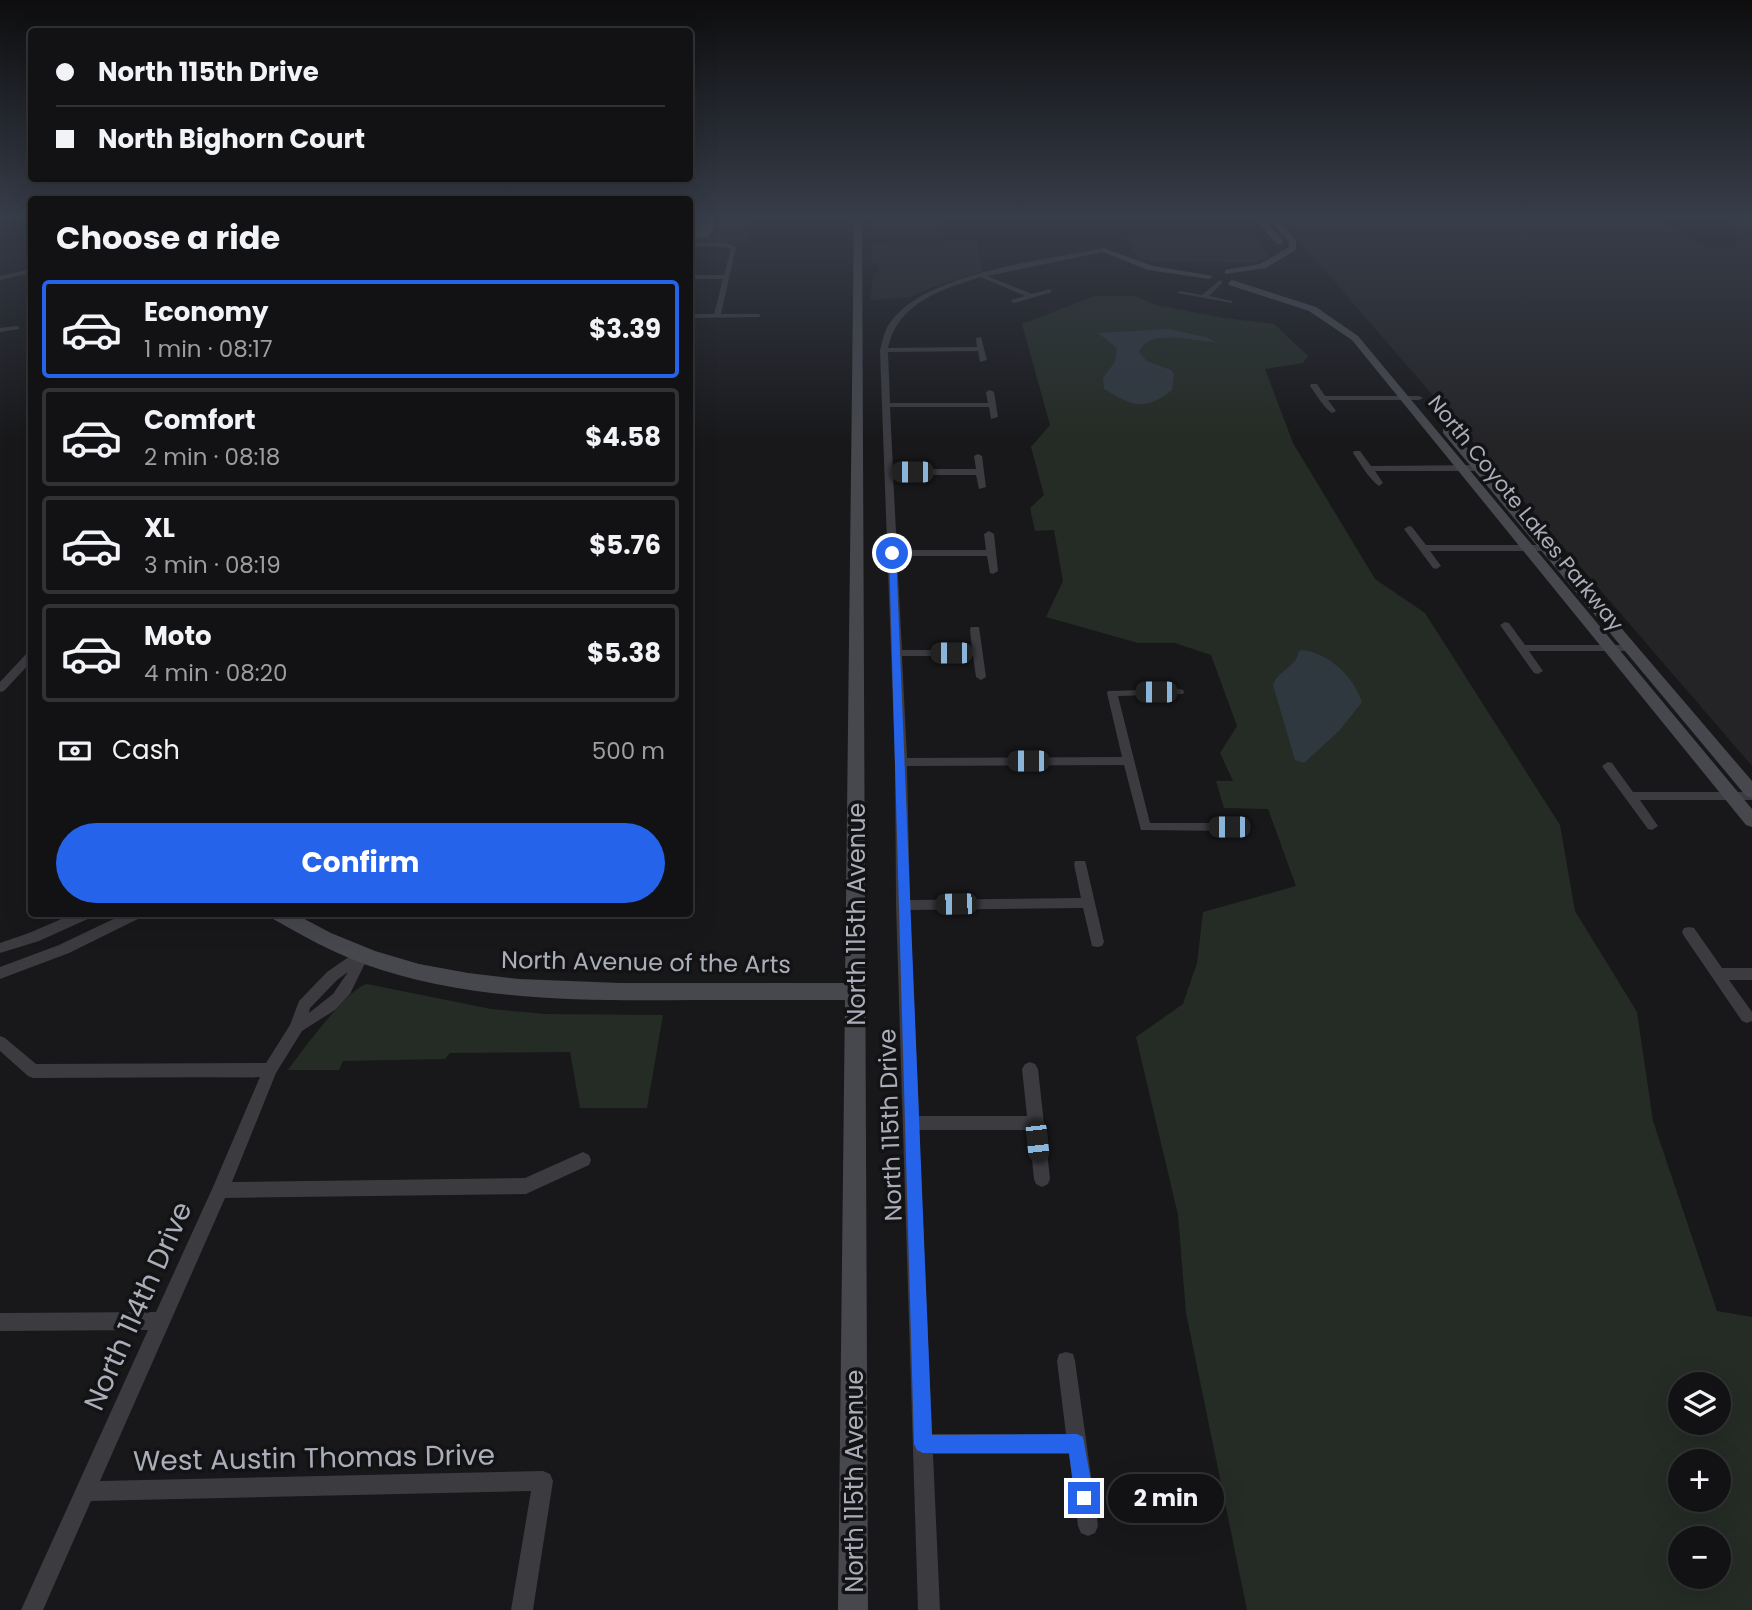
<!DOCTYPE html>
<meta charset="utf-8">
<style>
:root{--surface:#121214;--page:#1b1b1d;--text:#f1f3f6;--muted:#9c9ea0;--line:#313234;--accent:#2563eb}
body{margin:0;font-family:Poppins,sans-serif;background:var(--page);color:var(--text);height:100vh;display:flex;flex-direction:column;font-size:26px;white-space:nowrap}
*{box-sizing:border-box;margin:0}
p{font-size:23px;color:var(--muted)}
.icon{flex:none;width:38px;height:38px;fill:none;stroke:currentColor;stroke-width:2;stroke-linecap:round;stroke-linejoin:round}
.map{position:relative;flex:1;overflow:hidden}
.panel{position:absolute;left:28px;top:196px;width:665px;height:721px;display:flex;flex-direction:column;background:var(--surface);border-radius:7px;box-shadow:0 7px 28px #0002,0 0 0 2px var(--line)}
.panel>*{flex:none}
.hud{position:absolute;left:28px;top:28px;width:665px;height:154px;border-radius:7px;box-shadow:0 7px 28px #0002,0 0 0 2px var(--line);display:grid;align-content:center;height:154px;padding:0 28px;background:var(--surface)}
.fabs{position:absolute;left:1668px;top:1372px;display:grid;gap:14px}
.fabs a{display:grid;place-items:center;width:63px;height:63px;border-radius:50%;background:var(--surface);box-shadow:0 7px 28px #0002,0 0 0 2px var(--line);font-size:35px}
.end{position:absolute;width:32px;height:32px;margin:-16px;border:9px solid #2563eb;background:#fff;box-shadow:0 0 0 4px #fff}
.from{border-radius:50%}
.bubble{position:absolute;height:49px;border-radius:24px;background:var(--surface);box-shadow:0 7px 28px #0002,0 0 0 2px var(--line);font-size:23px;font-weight:700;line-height:49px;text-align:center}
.car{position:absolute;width:21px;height:42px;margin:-21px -10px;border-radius:9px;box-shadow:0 0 5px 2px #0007;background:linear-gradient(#222 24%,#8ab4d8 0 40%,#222 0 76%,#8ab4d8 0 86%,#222 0)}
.hud b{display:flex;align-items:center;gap:24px;height:66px;font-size:26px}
.hud b+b{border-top:2px solid var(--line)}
.hud i{width:18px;height:18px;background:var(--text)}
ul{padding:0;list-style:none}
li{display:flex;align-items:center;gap:21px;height:98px;margin:0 14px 10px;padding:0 14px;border:4px solid var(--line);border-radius:7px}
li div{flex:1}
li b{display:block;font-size:26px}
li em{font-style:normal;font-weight:700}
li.selected{border-color:var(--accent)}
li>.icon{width:63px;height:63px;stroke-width:1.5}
h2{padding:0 28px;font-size:32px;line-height:84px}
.pay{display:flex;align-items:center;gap:18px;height:77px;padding:0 28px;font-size:26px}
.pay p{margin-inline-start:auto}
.action{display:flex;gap:14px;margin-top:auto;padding:14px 28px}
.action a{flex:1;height:80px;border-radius:42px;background:var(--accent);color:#fff;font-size:28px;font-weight:700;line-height:80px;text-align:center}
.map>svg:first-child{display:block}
.built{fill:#242427}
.green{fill:#242c25;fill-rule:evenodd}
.water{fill:#30383f}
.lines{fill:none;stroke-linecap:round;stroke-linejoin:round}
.street{fill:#3b3b40;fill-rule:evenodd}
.secondary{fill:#47484e;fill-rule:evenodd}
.wall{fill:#4b4c51}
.shaded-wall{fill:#323336}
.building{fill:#55575c;stroke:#63646b;stroke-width:2}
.route{fill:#2563eb}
.labels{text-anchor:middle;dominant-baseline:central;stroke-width:7;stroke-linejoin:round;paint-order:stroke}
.far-street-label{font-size:21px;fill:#aaaeb9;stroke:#131215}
.street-label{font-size:24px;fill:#aaaeb9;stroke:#131215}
.near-street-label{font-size:28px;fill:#aaaeb9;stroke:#131215}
</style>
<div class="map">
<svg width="1752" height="1610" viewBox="0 0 1752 1610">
<rect width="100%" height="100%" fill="#18181a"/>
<g class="built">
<path d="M690,217H752L747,241H690Z"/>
<path d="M866,217H939L942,237L870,236L866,233Z"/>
<path d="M1279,217H1656L1701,245L1718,249L1730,248L1737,243L1739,238L1718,217H1752V766Z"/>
<path d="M1125,236H1254L1269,256L1256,263L1153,262L1138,258Z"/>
<path d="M977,240L982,271L930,288L909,298L870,300L874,273L880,270L878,264L871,262L872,243Z"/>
</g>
<g class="green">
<path d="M1095,296H1135L1155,305L1224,318L1274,324L1308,356L1303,363L1265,369L1293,443L1375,579L1425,613L1560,825L1575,911L1637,1012L1653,1121L1717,1311L1752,1317V1610H1247L1186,1313L1178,1215L1136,1037L1183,1004L1197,963L1203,912L1296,886L1268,809L1224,808L1216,781H1233L1220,753L1237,726L1211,655L1175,643H1138L1046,617L1063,581L1054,530L1035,531L1030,508L1044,495L1031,447L1050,425L1022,324ZM1680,1384H1718V1423H1680ZM1680,1461H1718V1500H1680ZM1680,1538H1718V1577H1680Z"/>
<path d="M367,984L491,1009L544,1014L663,1015L647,1108H580L570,1052L450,1053L445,1059L343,1061L339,1070H288C301,1052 348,988 367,984Z"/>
</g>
<g class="water">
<path d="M1168,329L1206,337L1216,342C1196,342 1148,327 1139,352L1147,361L1171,370L1174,374L1172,390C1144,412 1132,406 1104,389L1103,378L1115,362L1117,348L1098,333Z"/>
<path d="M1303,650C1330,654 1353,676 1362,702L1340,730L1304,763L1295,760L1273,685C1278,670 1296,668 1299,651Z"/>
</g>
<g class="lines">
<g class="street">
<path d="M690,242L726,243L736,247L721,314H758L760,315V317L690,318V314H714L723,279H690V275H724L731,249L725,247L690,246Z"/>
<path d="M1106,248L1108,251L987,276L1032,294L1050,289L1052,292L1014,303L1011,301L1012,300L1025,296L981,277C942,289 897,303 888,348L977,347L976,338L981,337L987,360L980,362L978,351L888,352L890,403H988L986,392L990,390L994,392L998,417L991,419L989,407H890L893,469H976L974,456L978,454L982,456L986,487L979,489L976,475H893L897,550H986L984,534L989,531L994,534L998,571L993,574L990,573L987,556H897L902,650H972L970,629L971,627H979L986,677L981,680L976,677L973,656H902L907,758L1122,757L1107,693L1108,691L1179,689L1183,690L1184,692L1183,694L1118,696L1150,823H1229L1235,827L1229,831L1141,830L1124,765L907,766L910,900L1081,898L1074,864L1075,861H1085L1086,864L1104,942L1102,946L1097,947L1092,946L1083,908L910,910L919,1116H1027L1022,1069L1025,1064L1030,1062L1035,1064L1038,1069L1050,1179L1048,1184L1042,1187L1036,1184L1034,1179L1029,1130H919L932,1434H1066L1057,1361L1059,1354L1066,1352L1073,1354L1075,1361L1098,1526L1095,1533L1088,1536L1081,1533L1078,1526L1069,1454H933L940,1610H918L896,905L895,762L880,350C883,339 885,328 892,320C929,272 1048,259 1106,248Z"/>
<path d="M32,269V273L0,280V276Z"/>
<path d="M1220,280L1222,283L1209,296L1232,301V303L1177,293L1180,291L1202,295Z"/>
<path d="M17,326L19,327V329L0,332V328Z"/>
<path d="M1311,384H1317L1325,396H1419L1423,398L1419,400H1328L1336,411L1332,413C1323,407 1317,395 1310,386Z"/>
<path d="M1354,451H1360L1371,466L1478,465L1482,468L1478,471H1375L1383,483L1379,486C1368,478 1361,464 1353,453Z"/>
<path d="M1409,526L1412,527L1426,545H1546L1551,548L1546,551H1430L1441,566L1436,569L1433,568L1404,529Z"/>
<path d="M1505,622L1509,623L1525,645H1630L1635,648L1630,651H1529L1543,671L1538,674L1534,673L1500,625Z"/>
<path d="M32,651V661L4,691L0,692V682L28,652Z"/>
<path d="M1608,762L1612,763L1633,792H1752V800H1640L1658,826L1652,830L1648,829L1604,769L1602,766Z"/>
<path d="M73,914H92L90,918L39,941L0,953V943L29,933Z"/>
<path d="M124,914H142L140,918L69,953L0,979V967L59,945Z"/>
<path d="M1689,927L1694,928L1722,968H1752V980H1729L1752,1012V1021L1747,1023L1742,1021L1684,936L1682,932L1684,928Z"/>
<path d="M363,947L368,949L370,953L350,994L335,1010L302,1031L276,1073L232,1182L525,1178L583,1152L589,1155L591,1160L589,1165L526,1194L225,1198L100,1481L543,1471L550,1474L553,1481L533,1610H511L531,1491L91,1501L43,1610H21L148,1330L0,1331V1313L156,1312L213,1187L260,1077L33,1078L28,1076L0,1051V1036L5,1038L36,1064L266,1063L290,1025L299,1001L327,972ZM348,972L333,994L309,1013L310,1008L337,980Z"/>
</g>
<g class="secondary">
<path d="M854,217H862L868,1610H838L845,1000C795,1000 745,1000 696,1000C585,1001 469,1002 364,964C332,952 303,936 273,919L270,914H295L331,933L375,951L419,964L468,973L519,979L620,983H845Z"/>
<path d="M1252,217H1261L1283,240V244H1277Z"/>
<path d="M1267,217H1276L1296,240V250L1266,268L1225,274V270L1260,264L1289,247V242Z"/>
<path d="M1103,248L1153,266L1213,276L1209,279L1148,270L1103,252Z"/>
<path d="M1232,280L1316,307L1358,336L1752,809V827L1746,825L1352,340L1309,311L1229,285L1228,283Z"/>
<path d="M1443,429H1451L1752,781V798L1746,796L1443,433Z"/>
</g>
</g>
<path class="wall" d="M690,217H714V221L709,238H690Z"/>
<path class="shaded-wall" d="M714,217V221L709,238V234Z"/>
<path class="building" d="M690,217H714L709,234H690Z"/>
<linearGradient id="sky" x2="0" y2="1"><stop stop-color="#0d0d0e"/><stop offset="0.49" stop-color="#373d49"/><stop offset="1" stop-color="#373d49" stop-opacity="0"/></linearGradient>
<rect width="1752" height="443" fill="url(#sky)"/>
<path class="route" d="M889,551L896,553L932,1435L1077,1434L1083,1437L1094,1498L1091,1505L1084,1508L1078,1505L1075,1498L1069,1453H923L917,1450L914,1444Z"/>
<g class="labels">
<g class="far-street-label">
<text transform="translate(1526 513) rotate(51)">North Coyote Lakes Parkway</text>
</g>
<g class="street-label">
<text transform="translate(856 914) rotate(-90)">North 115th Avenue</text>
<text transform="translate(646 962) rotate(1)">North Avenue of the Arts</text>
<text transform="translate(890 1125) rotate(-92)">North 115th Drive</text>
<text transform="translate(854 1481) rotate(-90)">North 115th Avenue</text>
</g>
<g class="near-street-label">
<text transform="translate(138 1306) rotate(-66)">North 114th Drive</text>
<text transform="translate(314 1458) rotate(-1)">West Austin Thomas Drive</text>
</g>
</g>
</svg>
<div class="fabs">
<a><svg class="icon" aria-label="layers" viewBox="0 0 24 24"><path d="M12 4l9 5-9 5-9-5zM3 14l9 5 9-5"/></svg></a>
<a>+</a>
<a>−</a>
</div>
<i class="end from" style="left:892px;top:553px"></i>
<i class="end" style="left:1084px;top:1498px"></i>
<div class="bubble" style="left:1108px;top:1474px;width:116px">2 min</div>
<i class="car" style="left:912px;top:472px;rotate:270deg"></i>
<i class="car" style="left:951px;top:653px;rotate:270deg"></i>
<i class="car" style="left:1156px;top:692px;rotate:270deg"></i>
<i class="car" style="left:1028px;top:761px;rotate:270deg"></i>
<i class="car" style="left:1229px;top:827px;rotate:270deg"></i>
<i class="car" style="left:956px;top:904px;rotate:269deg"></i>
<i class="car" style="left:1037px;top:1141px;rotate:174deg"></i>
<div class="hud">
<b><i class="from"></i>North 115th Drive</b>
<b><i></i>North Bighorn Court</b>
</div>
<section class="panel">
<h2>Choose a ride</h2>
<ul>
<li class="selected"><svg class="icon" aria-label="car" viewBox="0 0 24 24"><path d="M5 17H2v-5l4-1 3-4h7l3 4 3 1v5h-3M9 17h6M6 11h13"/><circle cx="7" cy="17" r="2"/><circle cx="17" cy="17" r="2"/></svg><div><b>Economy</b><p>1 min · 08:17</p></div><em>$3.39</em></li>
<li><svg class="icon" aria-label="car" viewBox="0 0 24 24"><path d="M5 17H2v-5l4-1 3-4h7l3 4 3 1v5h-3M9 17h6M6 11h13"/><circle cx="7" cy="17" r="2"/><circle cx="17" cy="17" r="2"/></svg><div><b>Comfort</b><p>2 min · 08:18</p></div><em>$4.58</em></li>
<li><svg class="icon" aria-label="car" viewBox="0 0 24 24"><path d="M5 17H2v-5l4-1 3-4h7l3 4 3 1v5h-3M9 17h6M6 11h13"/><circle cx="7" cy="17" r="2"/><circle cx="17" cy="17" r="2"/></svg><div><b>XL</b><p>3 min · 08:19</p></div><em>$5.76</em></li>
<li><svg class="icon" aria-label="car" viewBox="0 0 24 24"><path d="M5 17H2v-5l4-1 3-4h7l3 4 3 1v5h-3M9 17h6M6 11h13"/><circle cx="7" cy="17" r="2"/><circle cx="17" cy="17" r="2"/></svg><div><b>Moto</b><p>4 min · 08:20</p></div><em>$5.38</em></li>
</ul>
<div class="pay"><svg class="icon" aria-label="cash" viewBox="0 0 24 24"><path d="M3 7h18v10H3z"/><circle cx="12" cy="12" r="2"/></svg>Cash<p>500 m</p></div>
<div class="action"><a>Confirm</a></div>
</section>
</div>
